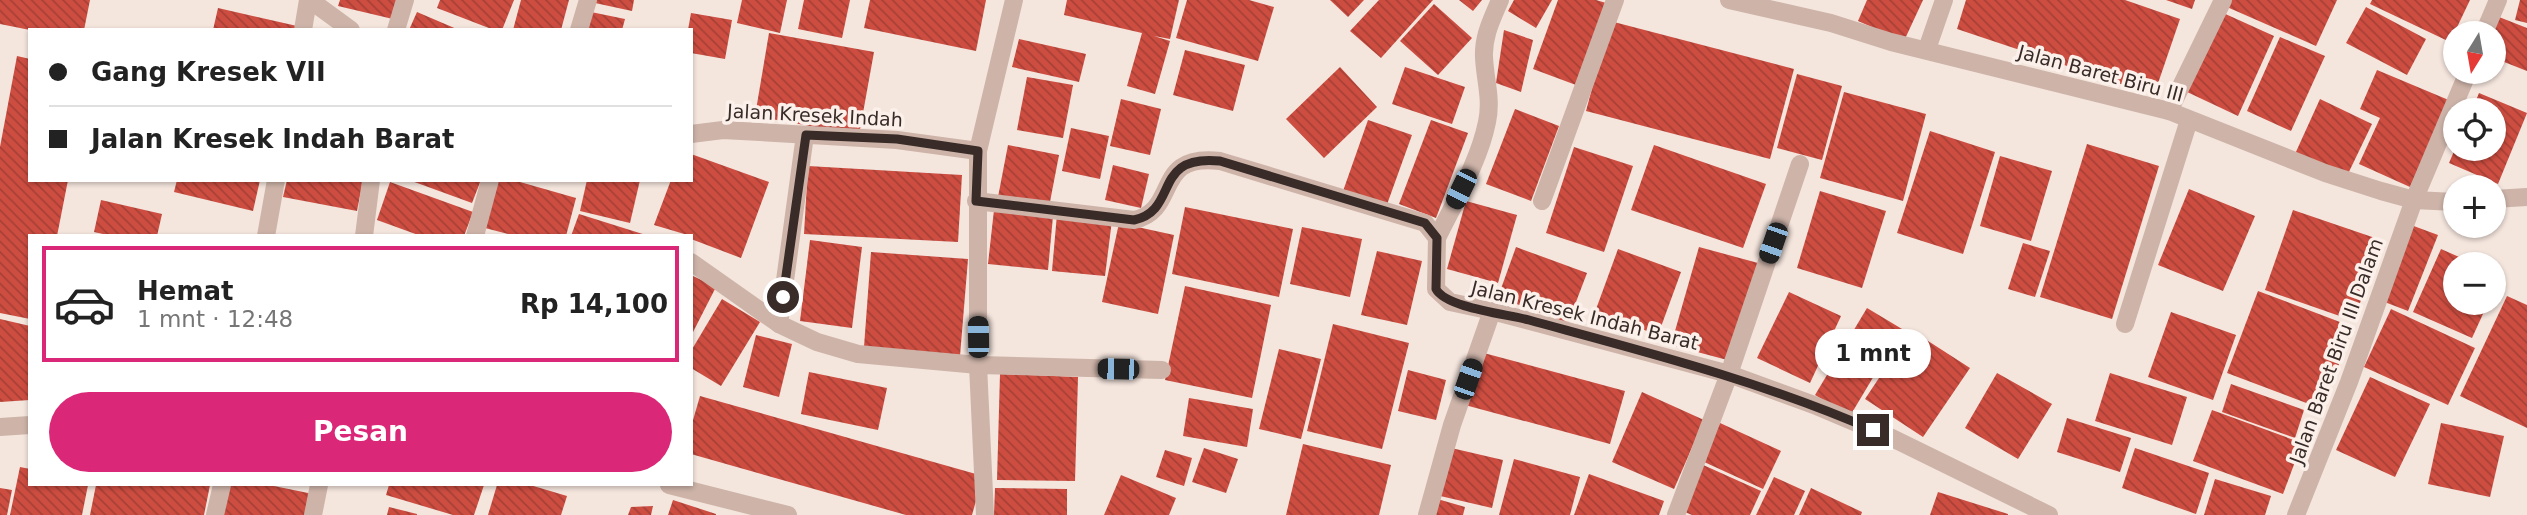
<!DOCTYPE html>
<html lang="id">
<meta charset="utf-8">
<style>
:root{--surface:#fff;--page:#f6f6f6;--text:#222;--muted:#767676;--line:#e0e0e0;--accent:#db2777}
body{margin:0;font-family:"DejaVu Sans",sans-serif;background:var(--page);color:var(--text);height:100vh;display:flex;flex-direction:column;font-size:26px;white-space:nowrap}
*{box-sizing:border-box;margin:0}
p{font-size:23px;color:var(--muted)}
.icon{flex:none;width:38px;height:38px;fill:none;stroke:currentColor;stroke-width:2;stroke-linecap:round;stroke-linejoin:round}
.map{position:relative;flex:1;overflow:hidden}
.side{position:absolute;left:28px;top:234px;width:665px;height:252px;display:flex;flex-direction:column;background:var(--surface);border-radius:0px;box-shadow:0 2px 5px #0004}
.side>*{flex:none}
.guide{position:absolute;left:28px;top:28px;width:665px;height:154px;border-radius:0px;box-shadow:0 2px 5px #0004;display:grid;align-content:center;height:154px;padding:0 21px;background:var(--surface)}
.needle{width:46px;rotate:191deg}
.controls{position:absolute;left:2443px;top:21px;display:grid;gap:14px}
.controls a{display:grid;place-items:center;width:63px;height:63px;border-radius:50%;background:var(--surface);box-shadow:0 2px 5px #0004;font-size:35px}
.end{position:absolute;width:32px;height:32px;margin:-16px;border:9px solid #392b28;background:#fff;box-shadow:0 0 0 4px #fff}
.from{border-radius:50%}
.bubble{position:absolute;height:49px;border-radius:24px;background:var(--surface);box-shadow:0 2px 5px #0004;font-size:23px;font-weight:600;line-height:49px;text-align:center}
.car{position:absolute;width:21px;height:42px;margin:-21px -10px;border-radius:9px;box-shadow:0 0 5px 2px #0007;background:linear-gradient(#222 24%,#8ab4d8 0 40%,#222 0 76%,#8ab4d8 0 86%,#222 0)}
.guide b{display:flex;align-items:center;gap:24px;height:66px;font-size:26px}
.guide b+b{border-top:2px solid var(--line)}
.guide i{width:18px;height:18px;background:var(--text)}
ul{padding:12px 0 0;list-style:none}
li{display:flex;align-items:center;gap:21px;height:116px;margin:0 14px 10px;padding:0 7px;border:4px solid transparent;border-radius:0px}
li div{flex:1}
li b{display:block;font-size:26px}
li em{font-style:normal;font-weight:600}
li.current{border-color:var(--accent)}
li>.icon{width:63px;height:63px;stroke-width:1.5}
.cta{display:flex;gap:14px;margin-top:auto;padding:14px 21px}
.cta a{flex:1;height:80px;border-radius:42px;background:var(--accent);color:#fff;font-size:28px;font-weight:600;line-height:80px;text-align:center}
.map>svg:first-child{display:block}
.building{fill:url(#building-back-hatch)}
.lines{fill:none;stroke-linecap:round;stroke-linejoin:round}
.minor{stroke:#cdb3a8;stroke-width:18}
.route{stroke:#392b28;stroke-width:9}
.labels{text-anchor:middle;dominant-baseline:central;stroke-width:7;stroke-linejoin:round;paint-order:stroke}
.street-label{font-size:19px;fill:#392b28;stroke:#fbf0ea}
</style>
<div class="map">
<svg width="2527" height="515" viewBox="0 0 2527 515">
<defs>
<pattern id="building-back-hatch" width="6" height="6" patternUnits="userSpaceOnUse" patternTransform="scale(1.75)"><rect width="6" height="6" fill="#cd4d41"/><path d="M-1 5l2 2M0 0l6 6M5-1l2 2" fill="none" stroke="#a74036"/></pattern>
</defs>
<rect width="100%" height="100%" fill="#f4e5dd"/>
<g class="building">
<path d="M0,0H90L84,30H30L0,24Z"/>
<path d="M340,0H402L397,20L338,6Z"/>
<path d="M440,0H514L502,30H494L437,8Z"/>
<path d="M521,0H569L561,30H513Z"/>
<path d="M596,0H634L632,11L595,3Z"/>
<path d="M742,0H787L780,33L737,23Z"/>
<path d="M804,0H850L842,38L798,29Z"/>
<path d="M870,0H986L976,51L864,28Z"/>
<path d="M1067,0H1179L1170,39L1154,36L1170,41L1155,94L1127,86L1142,33L1064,15Z"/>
<path d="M1187,0H1249L1274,7L1258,61L1176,38Z"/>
<path d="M1330,0H1364L1348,17Z"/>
<path d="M1379,0H1433L1381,58L1350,31Z"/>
<path d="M1459,0H1482L1473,11Z"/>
<path d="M1514,0H1552L1536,28L1508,11Z"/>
<path d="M1558,0H1596L1606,3L1576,85L1533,69Z"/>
<path d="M1867,0H1923L1904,41L1858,21Z"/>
<path d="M1966,0H2125L2180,19L2154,95L1957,29Z"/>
<path d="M2166,0H2195L2192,9Z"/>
<path d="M2230,0H2337L2316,46L2227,7Z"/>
<path d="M2372,0H2470L2450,42L2370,4Z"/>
<path d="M2520,0H2527V23L2515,20Z"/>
<path d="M1434,4L1472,38L1438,75L1400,41Z"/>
<path d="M2366,7L2426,39L2407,75L2346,43Z"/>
<path d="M218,8L297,26V30H213Z"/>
<path d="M417,12L459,30H409Z"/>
<path d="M591,12L625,19L622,30H587Z"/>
<path d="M2221,12L2274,36L2238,116L2185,91Z"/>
<path d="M691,13L732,20L725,59L691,53V30H688Z"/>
<path d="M2499,17L2527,28V71L2494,58L2492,33Z"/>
<path d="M1610,21L1794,69L1770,159L1586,111Z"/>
<path d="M1504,30L1533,40L1521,92L1496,83Z"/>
<path d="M769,33L874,52L859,135L755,116Z"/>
<path d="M2280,37L2325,56L2291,131L2247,111Z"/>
<path d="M1019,39L1086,54L1079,82L1012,67Z"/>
<path d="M1185,50L1245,65L1233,111L1173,95Z"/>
<path d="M17,56L30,59V180H68L57,236H30V319L0,313V147Z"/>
<path d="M1340,67L1377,107L1324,158L1286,119Z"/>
<path d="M1405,67L1465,87L1452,124L1392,104Z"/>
<path d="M2377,70L2451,101L2410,187L2359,164L2380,118L2360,109Z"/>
<path d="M1797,74L1842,86L1822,160L1777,148Z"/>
<path d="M1027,77L1073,85L1063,138L1017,130Z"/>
<path d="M1844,92L1926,114L1903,201L1820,178Z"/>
<path d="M2479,93L2527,113L2498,184L2449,163L2455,149H2494V110H2472Z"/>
<path d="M1121,99L1161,109L1150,155L1110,146Z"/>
<path d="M2320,99L2372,124L2346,178L2295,154Z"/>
<path d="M1515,109L1559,126L1531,201L1486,184Z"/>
<path d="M1368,120L1412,135L1385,210L1342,194Z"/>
<path d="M1431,120L1468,133L1436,218L1399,204Z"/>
<path d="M1071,128L1109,136L1100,179L1062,171Z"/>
<path d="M1930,131L1995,152L1963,254L1897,233Z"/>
<path d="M2087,144L2159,166L2112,319L2040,297Z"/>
<path d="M1008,145L1059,155L1049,207L998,197Z"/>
<path d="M1654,145L1766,184L1743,248L1631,210Z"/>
<path d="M1574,147L1633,166L1604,252L1546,233Z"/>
<path d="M691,154L769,182L741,258L691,239V236L654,225L671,180H691Z"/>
<path d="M2000,156L2052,171L2031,241L1980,226Z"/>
<path d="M1113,165L1149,174L1141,208L1105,200Z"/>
<path d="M808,166L962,175L958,242L804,234Z"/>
<path d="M177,180H260L253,211L174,192Z"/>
<path d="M287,180H363L357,211L283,197Z"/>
<path d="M409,180H481L472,203Z"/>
<path d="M498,180H513L576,198L566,236H516L485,228Z"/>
<path d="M587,180H640L630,223L580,211Z"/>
<path d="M390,182L473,212L464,236H421L377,220Z"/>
<path d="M2189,189L2255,216L2223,291L2158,265Z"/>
<path d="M1820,191L1886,211L1862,288L1797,268Z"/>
<path d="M101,200L162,214L157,236H112L94,232Z"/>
<path d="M1466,201L1517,215L1498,283L1447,269Z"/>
<path d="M1185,207L1293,229L1279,297L1172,274Z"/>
<path d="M994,210L1053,216L1048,270L988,264Z"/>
<path d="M2293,210L2381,240L2354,321L2265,290Z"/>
<path d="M579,214L649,236H571Z"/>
<path d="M1057,214L1112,220L1105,276L1052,271Z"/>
<path d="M1119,223L1174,235L1158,314L1102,302Z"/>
<path d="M2411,225L2438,235L2408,311L2382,301Z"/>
<path d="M1302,227L1362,239L1350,297L1290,284Z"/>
<path d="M810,240L862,247L852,328L800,321Z"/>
<path d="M2023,243L2050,251L2035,297L2008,289Z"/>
<path d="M1516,247L1587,273L1568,323L1498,297Z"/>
<path d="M1699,247L1758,263L1731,361L1671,345Z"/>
<path d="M1618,249L1681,272L1658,335L1595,312Z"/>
<path d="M2441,249L2475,264H2455V303H2488L2472,338L2413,312Z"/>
<path d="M1377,251L1422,261L1407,325L1361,315Z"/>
<path d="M871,252L968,259L960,356L864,347Z"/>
<path d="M691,275L716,287L691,336Z"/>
<path d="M1185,286L1271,305L1252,398L1165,380Z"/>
<path d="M2258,291L2353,327L2322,409L2227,373Z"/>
<path d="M1789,292L1841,316L1810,383L1757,358Z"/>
<path d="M2507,296L2527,305V428L2460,396Z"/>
<path d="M722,299L760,322L721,386L691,368V351Z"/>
<path d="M1867,308L1902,329L1850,416L1815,395Z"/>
<path d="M2391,309L2475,348L2448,405L2364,367Z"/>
<path d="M2171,312L2236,335L2213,400L2148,377Z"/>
<path d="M0,319L30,326V400L0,402Z"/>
<path d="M1333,324L1409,343L1382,449L1307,431Z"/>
<path d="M1911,330L1970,368L1923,437L1865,399Z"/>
<path d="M756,335L792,344L779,397L743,387Z"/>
<path d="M1279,349L1321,359L1301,439L1259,429Z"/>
<path d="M1480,352L1625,391L1610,444L1465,405Z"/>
<path d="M1408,370L1446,380L1436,420L1398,411Z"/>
<path d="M809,372L887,388L878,430L801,414Z"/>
<path d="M1997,373L2052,404L2018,459L1965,428Z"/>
<path d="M2110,373L2187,397L2172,445L2095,421Z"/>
<path d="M1000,374L1078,377L1075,481L997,480Z"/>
<path d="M2370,377L2430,404L2395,477L2336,450Z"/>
<path d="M2231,384L2304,410L2295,438L2222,412Z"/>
<path d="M1642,392L1704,420L1674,489L1612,462Z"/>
<path d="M700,396L983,476L972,515H906L691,454V427Z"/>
<path d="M1189,398L1253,409L1247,447L1183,436Z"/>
<path d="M2212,410L2302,443L2283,494L2193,461Z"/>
<path d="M2067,418L2131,438L2120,472L2057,452Z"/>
<path d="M1720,423L1781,451L1763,489L1702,461Z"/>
<path d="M2441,423L2504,436L2490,497L2428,484Z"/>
<path d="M1303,444L1391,465L1379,515H1286Z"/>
<path d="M1447,447L1503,460L1492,508L1436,495Z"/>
<path d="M1204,448L1238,459L1226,493L1192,482Z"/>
<path d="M2135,448L2209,473L2196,514L2122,488Z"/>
<path d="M1165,450L1192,458L1184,486L1156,477Z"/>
<path d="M1514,459L1580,477L1570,515H1499Z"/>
<path d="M1701,464L1761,491L1750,515H1692L1680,510Z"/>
<path d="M20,467L30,469V485H88L82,515H10Z"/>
<path d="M1589,474L1664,501L1659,515H1574Z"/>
<path d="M1121,475L1176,498L1169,515H1104Z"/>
<path d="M1774,477L1805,491L1794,515H1756Z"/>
<path d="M2215,479L2271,496L2265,515H2204Z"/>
<path d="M96,485H210L204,515H90Z"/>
<path d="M230,485H269L313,494L308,515H223Z"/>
<path d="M389,485H484L474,515H453L386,495Z"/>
<path d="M497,485H530L567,496L561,515H488Z"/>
<path d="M0,488L12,490L7,515H0Z"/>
<path d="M995,488L1067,489V515H994Z"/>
<path d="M1811,488L1862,512L1861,515H1799Z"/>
<path d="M1938,492L2008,514V515H1930Z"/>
<path d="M1434,498L1465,507L1463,515H1429Z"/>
<path d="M673,500L716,514V515H668Z"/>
<path d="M653,506L651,515H628L631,507Z"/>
<path d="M389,507L417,514V515H387Z"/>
</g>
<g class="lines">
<g class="minor">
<path d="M310,0L351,30"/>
<path d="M1729,0L1831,23L1891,42L2169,111L2325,173L2381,191L2414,200L2455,202"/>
<path d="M303,30L308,0"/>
<path d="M396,30L405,0"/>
<path d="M579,30L588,0"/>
<path d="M2484,33L2498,0"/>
<path d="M1927,49L1944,0"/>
<path d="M2169,111L2223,0"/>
<path d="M691,134L723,130L897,140L978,151"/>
<path d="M2494,199L2527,197"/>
<path d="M976,201L1134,220C1180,210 1152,153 1220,161L1425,223L1437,238L1436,289L1450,302L1492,311L1729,374L1814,405L1892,438L2049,515"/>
<path d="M1542,201L1615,0"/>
<path d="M266,236L276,180"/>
<path d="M364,236L371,180"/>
<path d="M475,236L490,180"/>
<path d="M1437,238C1455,201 1479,162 1487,122C1492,99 1485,80 1484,57C1483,36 1492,19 1500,0"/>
<path d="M691,262L779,324L817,342L858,354L978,365L1162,370"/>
<path d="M779,324L805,135"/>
<path d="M2125,324L2189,120"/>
<path d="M0,427L30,425"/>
<path d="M669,485L788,515"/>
<path d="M215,515L222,485"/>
<path d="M313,515L319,485"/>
<path d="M985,515L978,365V151L1014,0"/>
<path d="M1427,515L1452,425L1492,311"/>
<path d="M1676,515L1729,374L1800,164"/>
<path d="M2296,515L2349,382L2414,200L2468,72"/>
</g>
</g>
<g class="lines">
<path class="route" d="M783,297L806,135L897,139L978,151L976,201L1134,220C1180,210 1151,154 1220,161L1425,223L1437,238L1436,289C1446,308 1507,314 1529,320C1646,352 1761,381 1873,430"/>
</g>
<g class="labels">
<g class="street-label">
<text transform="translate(2101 73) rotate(15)">Jalan Baret Biru III</text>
<text transform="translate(815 115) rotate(3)">Jalan Kresek Indah</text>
<text transform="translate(1585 315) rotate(14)">Jalan Kresek Indah Barat</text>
<text transform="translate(2336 351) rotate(-70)">Jalan Baret Biru III Dalam</text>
</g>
</g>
</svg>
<div class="controls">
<a><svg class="needle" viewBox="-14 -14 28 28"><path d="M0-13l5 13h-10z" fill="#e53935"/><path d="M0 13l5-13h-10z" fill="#767676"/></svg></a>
<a><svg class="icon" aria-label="locate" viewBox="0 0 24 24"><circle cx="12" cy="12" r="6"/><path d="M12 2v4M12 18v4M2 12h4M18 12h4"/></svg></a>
<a>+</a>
<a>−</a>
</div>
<i class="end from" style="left:783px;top:297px"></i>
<i class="end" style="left:1873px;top:430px"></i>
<div class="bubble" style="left:1815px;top:329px;width:116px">1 mnt</div>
<i class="car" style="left:1461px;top:189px;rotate:206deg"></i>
<i class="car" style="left:1773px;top:243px;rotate:199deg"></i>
<i class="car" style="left:978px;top:337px;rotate:359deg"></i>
<i class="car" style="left:1118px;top:369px;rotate:271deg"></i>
<i class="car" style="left:1468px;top:379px;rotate:19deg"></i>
<div class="guide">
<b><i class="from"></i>Gang Kresek VII</b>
<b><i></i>Jalan Kresek Indah Barat</b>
</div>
<section class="side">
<ul>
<li class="current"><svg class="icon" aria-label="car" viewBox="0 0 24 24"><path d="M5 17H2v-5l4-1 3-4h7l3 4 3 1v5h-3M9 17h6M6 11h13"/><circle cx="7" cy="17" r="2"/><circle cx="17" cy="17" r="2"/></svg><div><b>Hemat</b><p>1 mnt · 12:48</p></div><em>Rp 14,100</em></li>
</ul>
<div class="cta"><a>Pesan</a></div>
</section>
</div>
